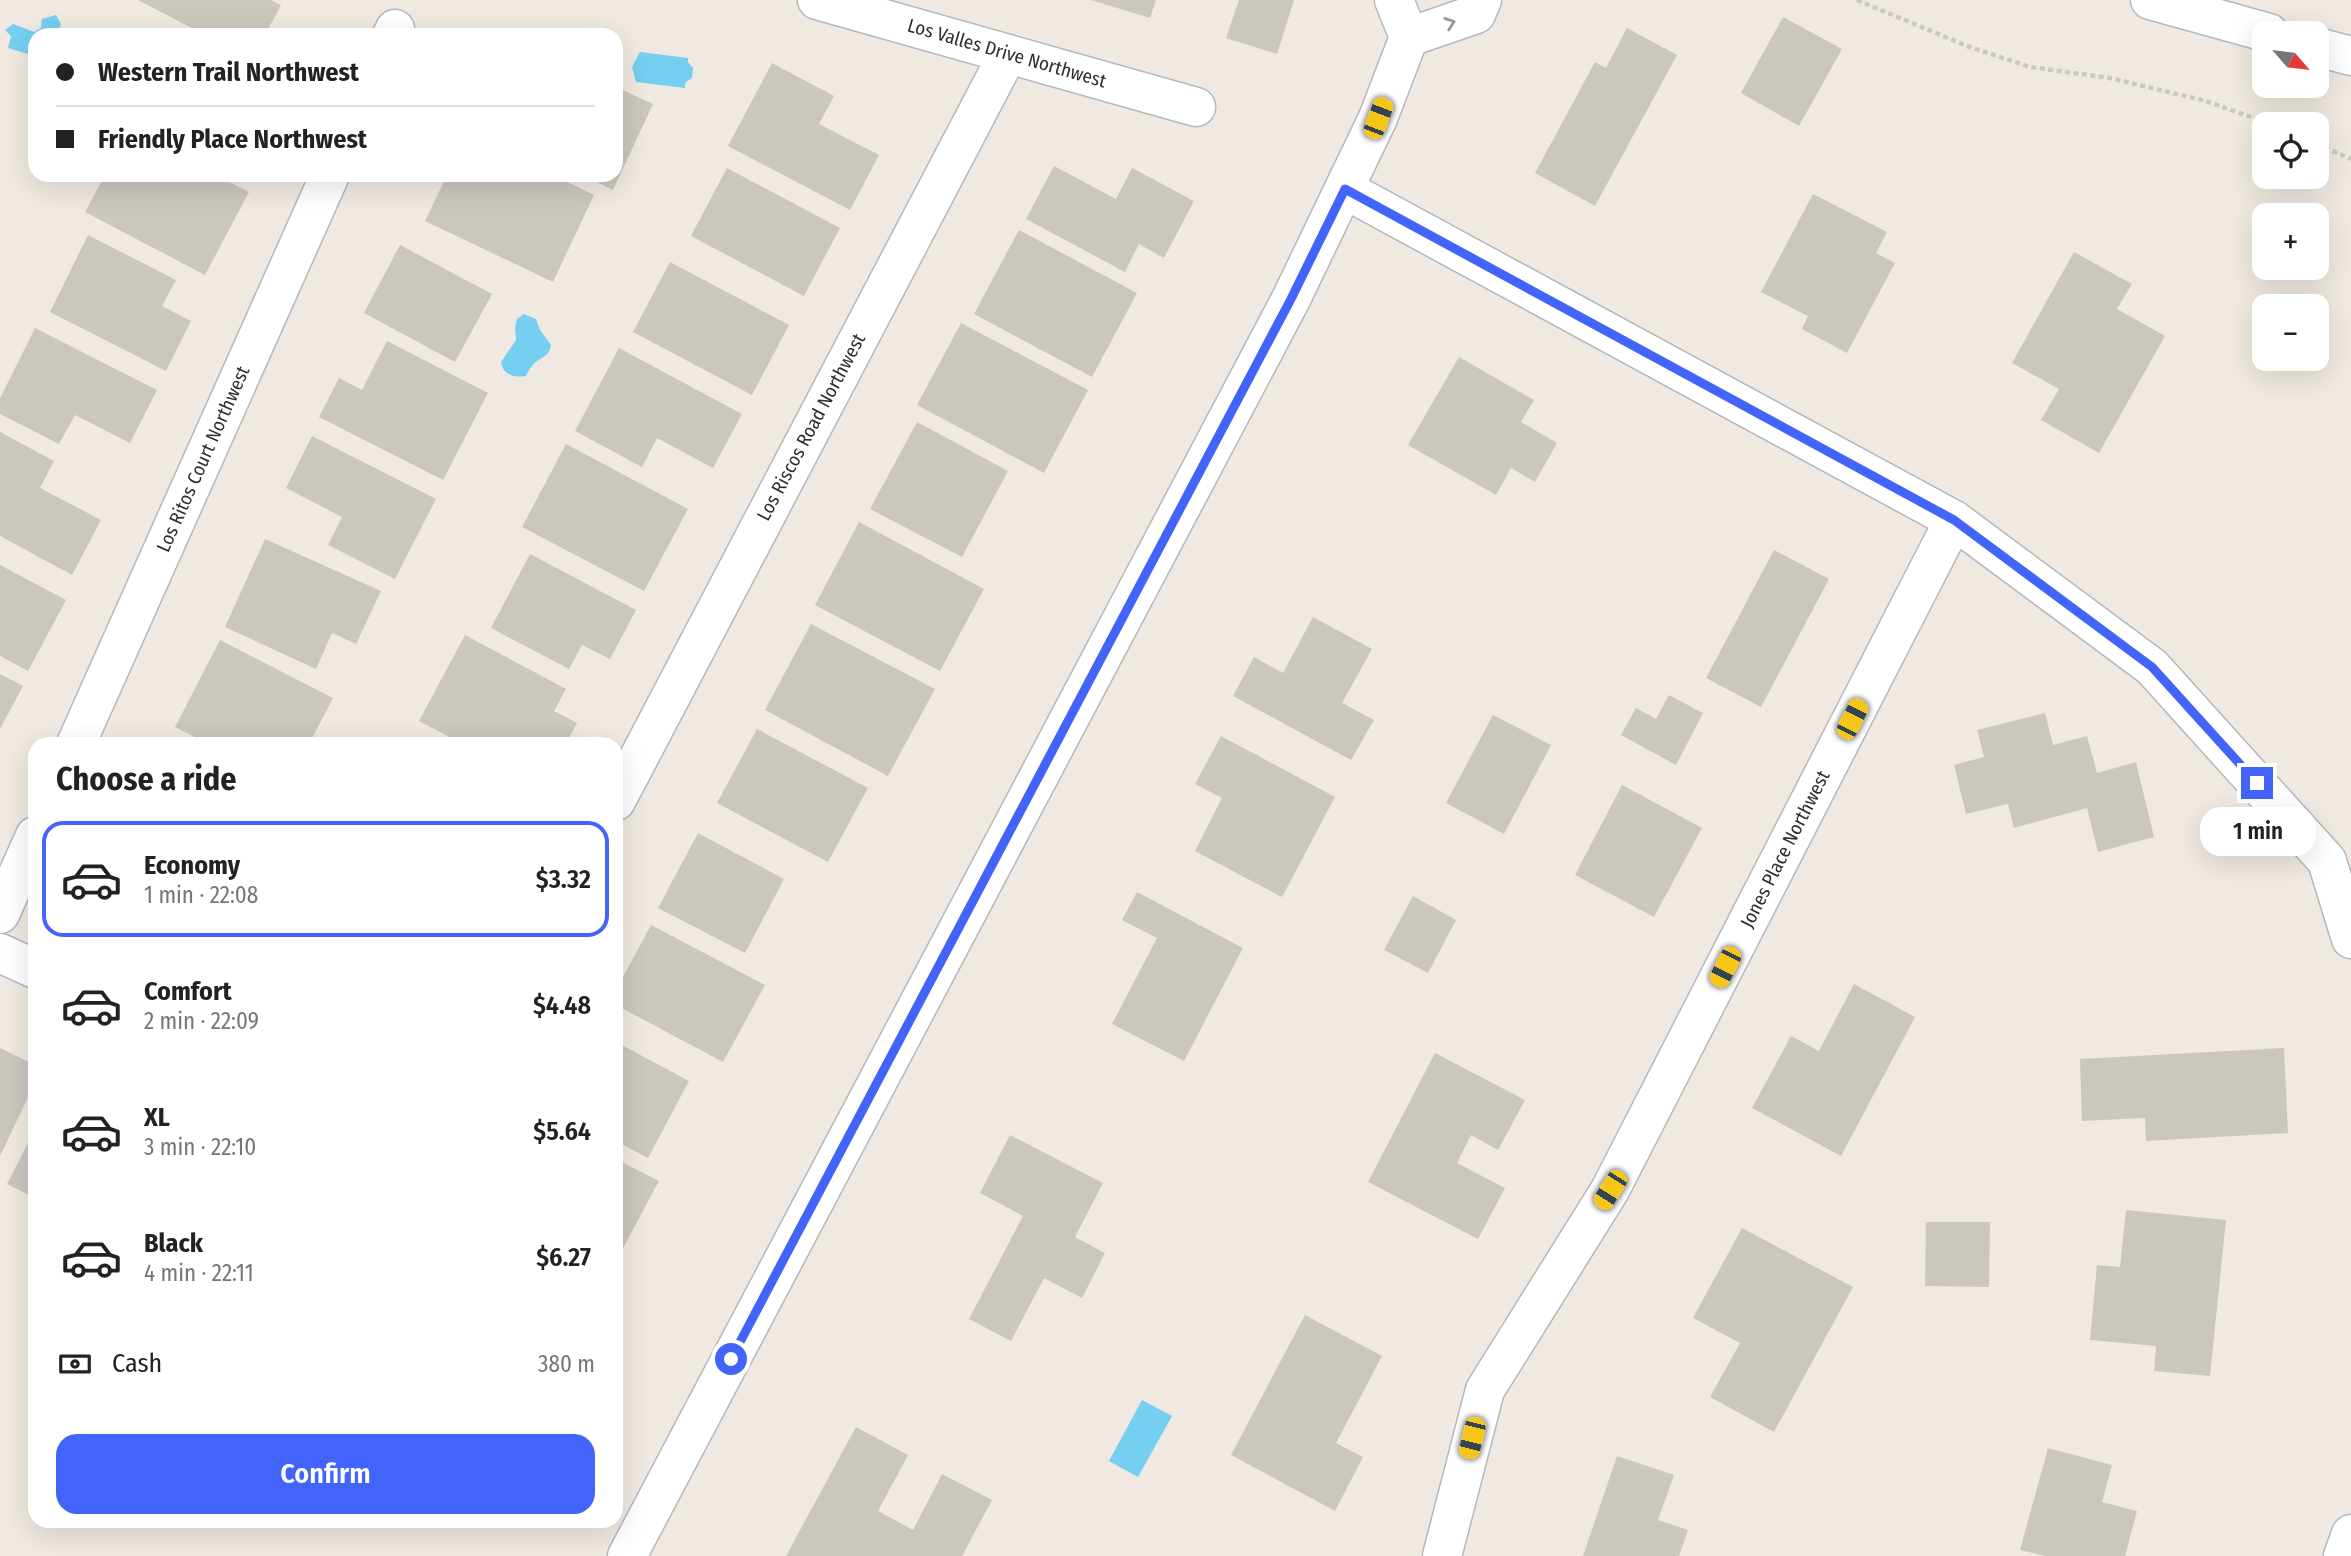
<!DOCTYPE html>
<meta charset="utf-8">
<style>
:root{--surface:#fff;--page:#f6f6f6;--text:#222;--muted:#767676;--line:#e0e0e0;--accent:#4264fb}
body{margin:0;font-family:"Fira Sans Condensed",sans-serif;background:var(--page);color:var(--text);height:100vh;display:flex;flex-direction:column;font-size:26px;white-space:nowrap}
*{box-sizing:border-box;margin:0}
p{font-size:23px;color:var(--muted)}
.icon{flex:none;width:38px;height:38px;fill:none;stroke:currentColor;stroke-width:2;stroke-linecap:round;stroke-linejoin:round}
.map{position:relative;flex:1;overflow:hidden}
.details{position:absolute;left:28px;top:737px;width:595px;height:791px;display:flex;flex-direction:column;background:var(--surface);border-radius:21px;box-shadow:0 7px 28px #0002}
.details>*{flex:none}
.hud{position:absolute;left:28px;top:28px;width:595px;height:154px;border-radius:21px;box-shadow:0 7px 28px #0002;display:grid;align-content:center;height:154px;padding:0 28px;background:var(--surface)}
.needle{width:46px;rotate:118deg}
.buttons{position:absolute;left:2252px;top:21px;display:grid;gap:14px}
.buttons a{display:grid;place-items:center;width:77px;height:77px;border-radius:14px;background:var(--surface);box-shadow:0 7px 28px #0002;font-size:35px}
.end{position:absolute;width:32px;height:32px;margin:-16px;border:9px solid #4264fb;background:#fff;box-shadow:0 0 0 4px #fff}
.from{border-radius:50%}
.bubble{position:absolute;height:49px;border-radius:21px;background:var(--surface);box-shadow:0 7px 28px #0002;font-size:23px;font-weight:600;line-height:49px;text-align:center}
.car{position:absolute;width:21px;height:42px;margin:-21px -10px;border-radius:9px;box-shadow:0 0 5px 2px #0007;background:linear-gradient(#f5c518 24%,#345 0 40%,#f5c518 0 76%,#345 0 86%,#f5c518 0)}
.hud b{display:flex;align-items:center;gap:24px;height:66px;font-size:26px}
.hud b+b{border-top:2px solid var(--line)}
.hud i{width:18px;height:18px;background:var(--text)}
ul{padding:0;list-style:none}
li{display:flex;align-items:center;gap:21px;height:116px;margin:0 14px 10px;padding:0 14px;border:4px solid transparent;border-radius:21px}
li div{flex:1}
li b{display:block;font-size:26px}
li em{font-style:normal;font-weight:600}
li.on{border-color:var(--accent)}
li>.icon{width:63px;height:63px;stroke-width:1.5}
h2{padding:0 28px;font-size:32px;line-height:84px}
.pay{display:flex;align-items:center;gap:18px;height:77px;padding:0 28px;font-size:26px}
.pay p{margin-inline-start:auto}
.primary-button{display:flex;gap:14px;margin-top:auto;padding:14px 28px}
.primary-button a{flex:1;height:80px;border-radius:21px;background:var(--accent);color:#fff;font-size:28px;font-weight:600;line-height:80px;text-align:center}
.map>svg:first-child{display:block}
.water{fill:#75cff0}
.building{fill:#cbc7bf}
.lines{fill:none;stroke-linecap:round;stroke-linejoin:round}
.street-casing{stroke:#b4b7c1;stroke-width:41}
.secondary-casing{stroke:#b4b7c1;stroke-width:41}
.path{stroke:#c9c9c9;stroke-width:4.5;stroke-dasharray:5 3.5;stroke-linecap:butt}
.street{stroke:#fff;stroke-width:38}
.secondary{stroke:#fff;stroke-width:38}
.oneway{stroke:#969696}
.route{stroke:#4264fb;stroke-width:9}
.labels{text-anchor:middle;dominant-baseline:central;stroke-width:6;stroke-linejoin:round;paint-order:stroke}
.street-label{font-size:19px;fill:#2e2e2e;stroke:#fff}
</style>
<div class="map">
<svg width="2351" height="1556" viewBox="0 0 2351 1556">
<rect width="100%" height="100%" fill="#efe9e1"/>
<g class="water">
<path d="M56,15L61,24L58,35H35V56L8,48L11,36L5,30L13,24L34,32L41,28L42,19Z"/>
<path d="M640,52L688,58V62L693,68L692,78L685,83V88L636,82L632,67Z"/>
<path d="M524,314L536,319L540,330L551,345C549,358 539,357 532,366C529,369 528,372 526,376C514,378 503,375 501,362L516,340L515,327L517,319Z"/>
<path d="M1142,1400L1172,1416L1138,1477L1109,1461Z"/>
</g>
<g class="building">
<path d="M138,0H271L281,5L265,35H205Z"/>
<path d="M1091,0H1156L1150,18Z"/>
<path d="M1239,0H1294L1277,54L1226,38Z"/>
<path d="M1783,17L1842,49L1799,126L1741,93Z"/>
<path d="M1627,28L1677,55L1595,206L1535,173L1595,62L1606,68Z"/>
<path d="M772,63L834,96L819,124L879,155L850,210L728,146Z"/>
<path d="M616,87L653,104L613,190L582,175H616Z"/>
<path d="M1054,166L1116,199L1132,168L1194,201L1164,258L1139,244L1125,272L1026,219Z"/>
<path d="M727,168L840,228L804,296L691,236Z"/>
<path d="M105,175H216L249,192L205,275L85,212Z"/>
<path d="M447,175H553L594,195L553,282L425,221Z"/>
<path d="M1813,194L1887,232L1876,253L1895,263L1847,353L1802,329L1808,316L1761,292Z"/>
<path d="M1019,230L1137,293L1092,377L974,314Z"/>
<path d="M88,235L176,280L162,306L191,321L166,371L50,312Z"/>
<path d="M400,245L492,294L455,362L364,313Z"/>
<path d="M2074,252L2132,284L2117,309L2165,336L2099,453L2041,420L2059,389L2012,363Z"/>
<path d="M670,262L789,325L752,395L633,332Z"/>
<path d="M961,323L1088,390L1044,473L917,405Z"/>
<path d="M35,328L157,390L130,443L75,415L59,444L0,414V398Z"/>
<path d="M387,341L488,393L443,480L319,417L339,378L362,390Z"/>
<path d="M619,348L742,414L713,468L657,438L642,467L575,431Z"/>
<path d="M1459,357L1534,400L1521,422L1557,443L1535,482L1511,468L1496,495L1408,445Z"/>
<path d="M917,422L1008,471L962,557L870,509Z"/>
<path d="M0,432L54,461L40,488L101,520L72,575L0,536Z"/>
<path d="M312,436L436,499L395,579L328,545L342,517L286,488Z"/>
<path d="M566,444L688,509L644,591L522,527Z"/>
<path d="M859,522L984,589L940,671L815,605Z"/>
<path d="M265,539L381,591L356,644L332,633L316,669L225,627Z"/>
<path d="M1774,550L1829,579L1761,707L1706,678Z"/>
<path d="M530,554L636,610L610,659L582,645L569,669L491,628Z"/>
<path d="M0,565L66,600L28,671L0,656Z"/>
<path d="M1313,617L1372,649L1342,703L1374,720L1351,760L1233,696L1254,657L1283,673Z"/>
<path d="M811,624L935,689L888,776L765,710Z"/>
<path d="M465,635L566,689L554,711L577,723L566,744H463L419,721Z"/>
<path d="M220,640L333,698L309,744H208L175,727Z"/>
<path d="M0,674L23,686L0,729Z"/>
<path d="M1669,695L1703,713L1676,765L1621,735L1636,708L1656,719Z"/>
<path d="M2045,713L2053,745L2087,736L2097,773L2136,762L2154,837L2098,852L2087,808L2014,828L2008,804L1966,814L1954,765L1984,757L1977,730Z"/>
<path d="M1493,715L1551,745L1504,834L1446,803Z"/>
<path d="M757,729L868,788L828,862L717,803Z"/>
<path d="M1221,736L1335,797L1282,897L1195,851L1222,798L1195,784Z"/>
<path d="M1622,785L1702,828L1654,917L1575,875Z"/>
<path d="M698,833L784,879L745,953L658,908Z"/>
<path d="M1137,892L1243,948L1184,1061L1112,1024L1157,938L1122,920Z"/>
<path d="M1413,896L1456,920L1428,973L1384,950Z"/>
<path d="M651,925L765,985L723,1062L616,1005V990Z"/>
<path d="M1854,984L1915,1017L1841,1156L1752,1108L1791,1036L1819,1051Z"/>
<path d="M616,1042L689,1081L648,1158L616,1141Z"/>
<path d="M0,1048L35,1065V1083L0,1156Z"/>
<path d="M2284,1048L2288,1133L2146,1141L2145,1118L2082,1121L2080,1059Z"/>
<path d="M1435,1053L1525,1100L1498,1150L1471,1135L1457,1163L1505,1188L1478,1239L1368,1182Z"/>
<path d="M35,1129V1198L7,1184Z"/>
<path d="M1010,1135L1103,1183L1075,1237L1105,1253L1082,1298L1044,1278L1011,1341L969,1319L1023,1216L980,1193Z"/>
<path d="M616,1159L659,1181L616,1261Z"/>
<path d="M2126,1210L2226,1220L2210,1376L2154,1371L2156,1346L2090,1340L2097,1265L2120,1267Z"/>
<path d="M1926,1222H1990L1989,1287L1925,1286Z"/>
<path d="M1742,1228L1853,1287L1774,1432L1710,1397L1740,1343L1693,1318Z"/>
<path d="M1305,1315L1382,1356L1336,1443L1363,1457L1335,1511L1231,1455Z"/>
<path d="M856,1427L908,1455L878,1511L913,1530L942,1474L992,1500L962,1556H786Z"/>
<path d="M2048,1448L2112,1465L2102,1502L2137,1511L2125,1556H2045L2020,1550Z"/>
<path d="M1617,1456L1674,1475L1658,1520L1688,1530L1679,1556H1583Z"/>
</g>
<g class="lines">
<defs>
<g id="street">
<path d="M817,0L1196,107"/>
<path d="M2150,0L2269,33"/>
<path d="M392,35L395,29"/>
<path d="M2317,47L2351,56"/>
<path d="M1344,189L1954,520L2152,667L2327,861L2351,939"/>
<path d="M76,744L330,175"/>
<path d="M616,801L1008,54"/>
<path d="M0,914L35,836"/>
<path d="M0,953L35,969"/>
<path d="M1442,1556L1485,1390L1610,1190L1954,520"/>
<path d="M2343,1556L2351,1534"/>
</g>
<g id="secondary">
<path d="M1409,37L1476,14L1482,0"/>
<path d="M627,1556L1291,299L1378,118L1409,37L1394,0"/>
</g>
</defs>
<use href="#street" class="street-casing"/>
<use href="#secondary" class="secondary-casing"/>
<g class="path">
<path d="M1857,0L1967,46L2030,67L2110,78L2206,101L2270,124"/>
<path d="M2317,144L2351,159"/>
</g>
<use href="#street" class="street"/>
<use href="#secondary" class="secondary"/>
</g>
<defs><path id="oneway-chevron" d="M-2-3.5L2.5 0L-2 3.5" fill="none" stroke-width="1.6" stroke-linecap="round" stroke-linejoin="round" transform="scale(1.75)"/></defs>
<use class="oneway" href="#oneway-chevron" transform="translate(1450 23) rotate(-19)"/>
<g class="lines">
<path class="route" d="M731,1359L1291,299L1345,189L1954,520L2152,667L2257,783"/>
</g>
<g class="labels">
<g class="street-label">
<text transform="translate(1007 53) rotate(16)">Los Valles Drive Northwest</text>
<text transform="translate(811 427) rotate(-62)">Los Riscos Road Northwest</text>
<text transform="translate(203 459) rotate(-66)">Los Ritos Court Northwest</text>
<text transform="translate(1785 849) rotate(-63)">Jones Place Northwest</text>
</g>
</g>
</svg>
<div class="buttons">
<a><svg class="needle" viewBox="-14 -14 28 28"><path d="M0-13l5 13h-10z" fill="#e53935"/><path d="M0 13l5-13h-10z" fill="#767676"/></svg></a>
<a><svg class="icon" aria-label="locate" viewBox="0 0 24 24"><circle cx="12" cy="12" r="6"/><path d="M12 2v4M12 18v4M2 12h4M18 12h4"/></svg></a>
<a>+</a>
<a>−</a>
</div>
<i class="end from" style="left:731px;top:1359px"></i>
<i class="end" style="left:2257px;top:783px"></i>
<div class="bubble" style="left:2200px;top:807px;width:116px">1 min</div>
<i class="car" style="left:1378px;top:118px;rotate:21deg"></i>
<i class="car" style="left:1852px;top:719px;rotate:27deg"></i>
<i class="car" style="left:1725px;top:967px;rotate:207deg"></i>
<i class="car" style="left:1610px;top:1190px;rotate:212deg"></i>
<i class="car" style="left:1472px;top:1438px;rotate:194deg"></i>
<div class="hud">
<b><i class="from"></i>Western Trail Northwest</b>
<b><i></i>Friendly Place Northwest</b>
</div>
<section class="details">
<h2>Choose a ride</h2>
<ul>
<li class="on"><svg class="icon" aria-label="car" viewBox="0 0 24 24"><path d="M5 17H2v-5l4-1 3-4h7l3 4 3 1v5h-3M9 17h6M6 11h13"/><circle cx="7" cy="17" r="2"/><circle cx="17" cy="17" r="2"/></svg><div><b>Economy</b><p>1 min · 22:08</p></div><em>$3.32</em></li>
<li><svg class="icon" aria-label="car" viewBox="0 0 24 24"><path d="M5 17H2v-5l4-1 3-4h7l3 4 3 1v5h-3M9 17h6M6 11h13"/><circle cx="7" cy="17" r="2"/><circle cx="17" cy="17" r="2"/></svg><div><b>Comfort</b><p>2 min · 22:09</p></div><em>$4.48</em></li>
<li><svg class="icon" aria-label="car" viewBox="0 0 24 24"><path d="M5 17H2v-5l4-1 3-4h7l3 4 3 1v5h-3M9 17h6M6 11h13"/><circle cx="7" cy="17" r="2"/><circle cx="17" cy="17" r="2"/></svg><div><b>XL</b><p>3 min · 22:10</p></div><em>$5.64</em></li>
<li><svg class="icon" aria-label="car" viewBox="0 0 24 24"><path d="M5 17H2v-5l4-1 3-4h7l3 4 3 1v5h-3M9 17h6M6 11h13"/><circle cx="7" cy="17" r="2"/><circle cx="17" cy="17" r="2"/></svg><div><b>Black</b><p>4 min · 22:11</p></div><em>$6.27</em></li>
</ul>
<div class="pay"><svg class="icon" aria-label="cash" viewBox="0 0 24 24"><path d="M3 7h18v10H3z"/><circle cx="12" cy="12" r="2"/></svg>Cash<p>380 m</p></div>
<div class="primary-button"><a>Confirm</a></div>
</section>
</div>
